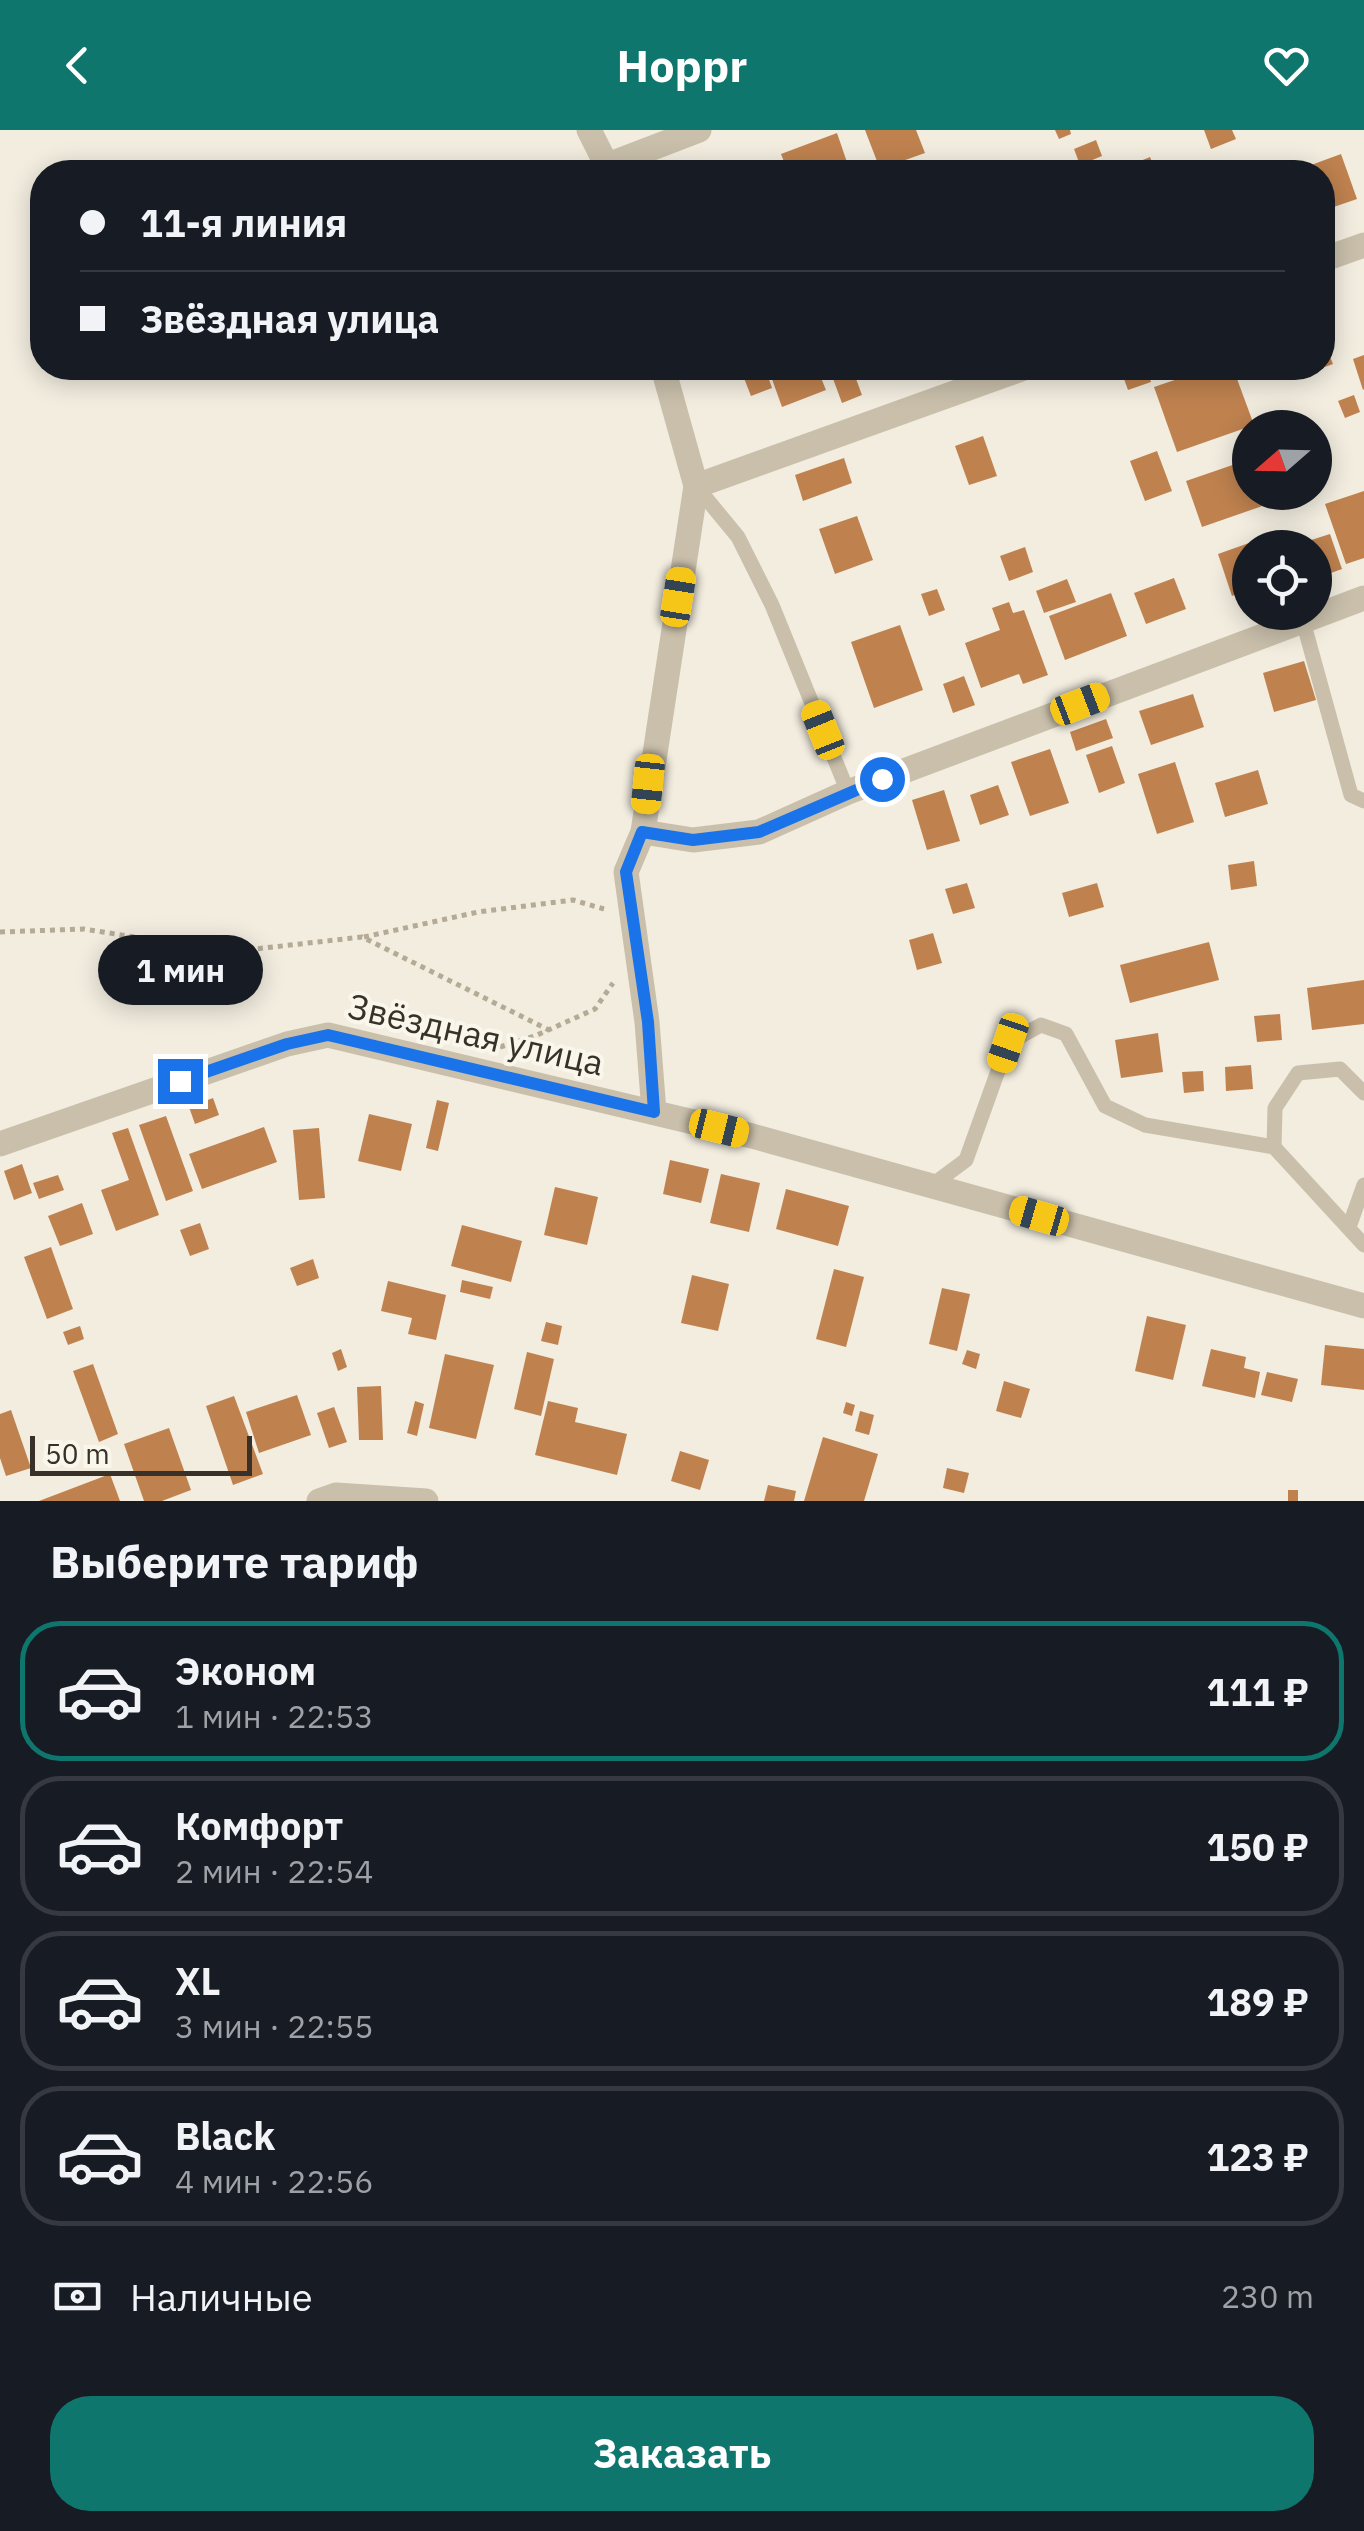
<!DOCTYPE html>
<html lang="ru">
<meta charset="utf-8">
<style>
:root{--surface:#171b24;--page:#242831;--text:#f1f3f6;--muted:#9ea1a6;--line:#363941;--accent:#0f766e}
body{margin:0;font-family:"IBM Plex Sans",sans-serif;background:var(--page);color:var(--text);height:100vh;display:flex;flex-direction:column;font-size:38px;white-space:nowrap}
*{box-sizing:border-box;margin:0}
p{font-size:32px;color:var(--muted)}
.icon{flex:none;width:55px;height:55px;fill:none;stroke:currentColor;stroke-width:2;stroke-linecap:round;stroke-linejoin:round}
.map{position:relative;height:1371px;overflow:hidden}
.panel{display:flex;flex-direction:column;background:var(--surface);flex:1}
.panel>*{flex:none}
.banner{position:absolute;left:30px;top:30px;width:1305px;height:220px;border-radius:40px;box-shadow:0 5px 25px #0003;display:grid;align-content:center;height:220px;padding:0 50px;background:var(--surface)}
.needle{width:65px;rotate:250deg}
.buttons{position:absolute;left:1232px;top:280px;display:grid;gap:20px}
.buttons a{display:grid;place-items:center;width:100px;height:100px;border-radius:50%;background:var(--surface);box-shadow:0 5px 25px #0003;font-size:50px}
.scale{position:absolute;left:30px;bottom:25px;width:222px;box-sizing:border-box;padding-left:10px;border:5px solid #38312a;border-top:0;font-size:28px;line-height:35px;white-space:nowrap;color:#38312a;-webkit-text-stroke:8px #f9f6eb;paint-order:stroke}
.end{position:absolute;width:45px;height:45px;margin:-22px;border:12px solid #1a73e8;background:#fff;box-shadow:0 0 0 5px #fff}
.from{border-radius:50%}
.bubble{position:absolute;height:70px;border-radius:35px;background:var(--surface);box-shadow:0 5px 25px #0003;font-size:32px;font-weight:800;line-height:70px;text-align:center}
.car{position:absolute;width:30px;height:60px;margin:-30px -15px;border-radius:12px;box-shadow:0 0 8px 2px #0007;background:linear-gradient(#f5c518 24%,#345 0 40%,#f5c518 0 76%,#345 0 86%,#f5c518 0)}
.banner b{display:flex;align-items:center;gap:35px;height:95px;font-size:38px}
.banner b+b{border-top:2px solid var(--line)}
.banner i{width:25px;height:25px;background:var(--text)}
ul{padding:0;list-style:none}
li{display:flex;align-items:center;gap:30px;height:140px;margin:0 20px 15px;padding:0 30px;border:5px solid var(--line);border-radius:40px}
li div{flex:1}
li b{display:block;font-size:38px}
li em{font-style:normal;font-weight:800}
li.active{border-color:var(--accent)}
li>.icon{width:90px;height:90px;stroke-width:1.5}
h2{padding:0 50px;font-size:45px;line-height:120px}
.pay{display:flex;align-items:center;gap:25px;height:110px;padding:0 50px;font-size:38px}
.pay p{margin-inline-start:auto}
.cta{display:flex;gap:20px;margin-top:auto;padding:20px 50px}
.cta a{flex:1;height:115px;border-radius:40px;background:var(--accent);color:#fff;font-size:40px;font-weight:800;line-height:115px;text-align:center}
header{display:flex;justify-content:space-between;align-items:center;height:130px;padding:0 50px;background:var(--accent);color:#fff;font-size:45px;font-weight:800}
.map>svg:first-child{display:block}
.building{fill:#bf824f}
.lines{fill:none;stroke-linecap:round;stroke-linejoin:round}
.path{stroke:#b5aa96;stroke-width:5;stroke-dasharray:5 5;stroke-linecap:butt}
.lane{stroke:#c9bfab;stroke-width:15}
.street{stroke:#c9bfab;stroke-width:25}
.route{stroke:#1a73e8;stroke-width:12}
.labels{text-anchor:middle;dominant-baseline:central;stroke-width:8;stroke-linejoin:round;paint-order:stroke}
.street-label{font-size:35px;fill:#38312a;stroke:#f9f6eb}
</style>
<header><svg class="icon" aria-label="back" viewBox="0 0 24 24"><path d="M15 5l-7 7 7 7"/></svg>Hoppr<svg class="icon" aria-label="heart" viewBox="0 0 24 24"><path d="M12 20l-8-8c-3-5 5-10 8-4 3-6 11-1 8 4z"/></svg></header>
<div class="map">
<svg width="1364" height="1371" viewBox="0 0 1364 1371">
<rect width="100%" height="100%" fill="#f2eddf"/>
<g class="building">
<path d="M865,0H916L925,23L880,39Z"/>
<path d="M1055,0H1070L1071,4L1059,9Z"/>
<path d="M1204,0H1232L1236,9L1211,19Z"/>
<path d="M837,3L850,41L788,42L781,24Z"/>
<path d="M1096,10L1102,26L1080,35L1074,19Z"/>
<path d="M1341,24L1357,69L1322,81V42H1292Z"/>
<path d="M1150,27L1156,42H1125L1123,38Z"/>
<path d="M1322,207L1333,234L1322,238Z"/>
<path d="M1364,225V259L1363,260L1353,229Z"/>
<path d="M740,238H765L772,258L751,266Z"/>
<path d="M768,238H817L826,260L782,277Z"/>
<path d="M829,238H852L862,265L842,273Z"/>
<path d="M1120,238H1147L1151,252L1128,260Z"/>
<path d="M1210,238H1233L1254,295L1177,322L1154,257Z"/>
<path d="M1294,238H1321L1297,246Z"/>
<path d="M1354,265L1360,282L1345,288L1338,271Z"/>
<path d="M983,306L997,346L969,355L955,316Z"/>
<path d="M1157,321L1172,361L1145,371L1130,331Z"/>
<path d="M844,328L852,353L803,371L795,345Z"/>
<path d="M1250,329V362H1267L1271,373L1202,397L1186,351Z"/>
<path d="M1364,361V428L1346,434L1325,374Z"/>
<path d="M857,386L873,430L835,444L819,399Z"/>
<path d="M1330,404L1342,439L1320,447L1315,432V418H1310L1308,411Z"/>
<path d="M1266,407L1270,418H1250V459L1232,466L1218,424Z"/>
<path d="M1025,417L1033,442L1009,451L1000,426Z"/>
<path d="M1174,448L1186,479L1146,494L1134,463Z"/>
<path d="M1067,449L1076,472L1044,483L1036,461Z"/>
<path d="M937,459L945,480L929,486L921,464Z"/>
<path d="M1111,463L1127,506L1065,530L1049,486Z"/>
<path d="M1009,472L1013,483L1024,480L1048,545L1023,554L1019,544L981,558L965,513L1000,500L992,478Z"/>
<path d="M900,495L923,560L874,578L851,512Z"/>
<path d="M1304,531L1316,570L1274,582L1263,543Z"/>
<path d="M964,546L975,575L953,583L943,554Z"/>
<path d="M1193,564L1204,597L1151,615L1139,581Z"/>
<path d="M1106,589L1113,608L1076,621L1070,602Z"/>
<path d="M1112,616L1125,653L1099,663L1086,625Z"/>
<path d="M1050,619L1069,673L1030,686L1011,632Z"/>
<path d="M1175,632L1194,692L1157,704L1138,644Z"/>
<path d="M1258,640L1268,674L1225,687L1215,653Z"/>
<path d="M998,655L1009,685L980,695L970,665Z"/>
<path d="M944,660L960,711L927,720L912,670Z"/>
<path d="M1254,731L1257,756L1231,760L1228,735Z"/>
<path d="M967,753L975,778L953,784L945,759Z"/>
<path d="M1097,753L1104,777L1069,787L1062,763Z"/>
<path d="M933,803L942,833L917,840L909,810Z"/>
<path d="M1209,812L1219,850L1130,873L1120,835Z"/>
<path d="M1364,850V894L1312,900L1307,858Z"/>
<path d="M1280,884L1282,910L1257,912L1254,886Z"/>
<path d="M1158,903L1163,942L1121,948L1115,910Z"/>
<path d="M1251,935L1253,959L1226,961L1225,937Z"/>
<path d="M1203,941L1204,961L1184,963L1182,942Z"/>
<path d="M213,968L219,985L195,994L189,977Z"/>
<path d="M437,970L449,973L438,1021L426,1018Z"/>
<path d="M369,984L412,994L401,1041L358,1031Z"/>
<path d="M166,986L193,1061L166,1071L139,995Z"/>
<path d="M264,997L277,1032L202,1059L189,1024Z"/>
<path d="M128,998L159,1085L116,1101L101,1060L129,1050L112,1003Z"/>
<path d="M319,998L325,1068L299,1070L293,1000Z"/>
<path d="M670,1030L709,1039L701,1073L663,1064Z"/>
<path d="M22,1034L32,1063L14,1070L4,1041Z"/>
<path d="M721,1044L760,1053L749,1102L710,1093Z"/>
<path d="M58,1045L64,1060L39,1069L33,1053Z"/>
<path d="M555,1057L598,1067L587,1115L544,1105Z"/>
<path d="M786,1059L849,1076L838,1116L776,1099Z"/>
<path d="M82,1073L93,1104L60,1116L48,1086Z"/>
<path d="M200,1093L209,1119L190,1126L180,1100Z"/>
<path d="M462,1095L522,1111L511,1152L451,1136Z"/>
<path d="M51,1117L73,1179L47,1189L24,1127Z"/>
<path d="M313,1129L319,1148L297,1156L290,1138Z"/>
<path d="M834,1139L864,1147L846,1217L816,1209Z"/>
<path d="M692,1145L729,1154L718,1201L681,1193Z"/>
<path d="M462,1150L493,1157L490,1169L460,1162Z"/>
<path d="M388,1151L446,1165L436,1210L408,1204L412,1188L381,1181Z"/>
<path d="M942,1158L970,1164L957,1221L929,1214Z"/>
<path d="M1147,1186L1186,1195L1173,1250L1135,1241Z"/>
<path d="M546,1192L562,1196L558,1215L541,1211Z"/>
<path d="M80,1196L84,1209L68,1215L63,1202Z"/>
<path d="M1325,1215L1364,1219V1260L1321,1255Z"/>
<path d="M341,1219L347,1237L338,1241L332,1223Z"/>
<path d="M1211,1219L1246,1227L1244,1238L1260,1242L1255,1268L1202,1256Z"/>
<path d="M967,1220L980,1224L976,1239L962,1234Z"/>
<path d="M527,1222L554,1229L541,1286L514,1279Z"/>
<path d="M445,1224L494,1235L476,1309L429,1298Z"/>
<path d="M93,1234L118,1304L99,1312L73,1241Z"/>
<path d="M1267,1242L1298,1249L1292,1272L1261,1265Z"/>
<path d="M1004,1251L1030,1259L1021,1288L996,1281Z"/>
<path d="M381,1256L383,1310H359L357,1257Z"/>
<path d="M297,1265L311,1305L259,1323L246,1282Z"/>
<path d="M234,1266L263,1344L233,1355L206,1276Z"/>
<path d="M415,1271L424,1274L417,1306L407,1303Z"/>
<path d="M548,1271L578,1278L575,1292L627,1304L617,1345L535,1325Z"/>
<path d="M846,1272L855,1275L852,1286L843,1283Z"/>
<path d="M334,1277L347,1312L329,1318L317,1283Z"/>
<path d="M11,1280L31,1338L6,1346L0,1328V1284Z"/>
<path d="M860,1281L874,1285L869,1305L855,1301Z"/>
<path d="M169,1298L191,1360L162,1371H144L124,1314Z"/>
<path d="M823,1307L878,1324L864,1371H804Z"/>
<path d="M680,1321L709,1330L700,1360L671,1351Z"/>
<path d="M947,1338L969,1343L964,1363L943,1358Z"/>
<path d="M110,1344L120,1371H39Z"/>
<path d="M768,1355L796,1361L794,1371H764Z"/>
<rect x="1288" y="1360" width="10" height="11"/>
</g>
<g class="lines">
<g class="path">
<path d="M0,802L84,799L228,822L362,807L549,900"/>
<path d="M364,807L478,782L573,770L604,779"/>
<path d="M500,917L535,906L595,879L613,853"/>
</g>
<g class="lane">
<path d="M696,356L738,407L772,475L848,662"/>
<path d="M1303,491L1351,665L1364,671"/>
<path d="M1364,963L1340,939L1298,943L1275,978L1274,1017L1364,1115"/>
<path d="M931,1056L966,1030L1008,913L1041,895L1066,904L1105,976L1145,995L1274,1017"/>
<path d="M1349,1097L1364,1055"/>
</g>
<g class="street">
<path d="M589,0L610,42"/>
<path d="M608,35L699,0"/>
<path d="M1322,130L1364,115"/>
<path d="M696,356L1024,238"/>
<path d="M643,702L693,710L759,702L848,662L1364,468"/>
<path d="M654,982L647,892L626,742L643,702L696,356L663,238"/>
<path d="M0,1014L287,914L328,905L752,1006L1364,1176"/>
<path d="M319,1371L336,1365L426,1371"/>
</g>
</g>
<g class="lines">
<path class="route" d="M180,951L287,914L328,905L654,982L648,892L626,742L642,702L693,710L759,702L882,649"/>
</g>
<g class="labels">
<g class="street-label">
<text transform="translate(476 904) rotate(13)">Звёздная улица</text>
</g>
</g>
</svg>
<div class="buttons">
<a><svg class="needle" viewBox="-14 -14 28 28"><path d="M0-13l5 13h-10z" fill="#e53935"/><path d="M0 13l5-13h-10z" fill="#9ea1a6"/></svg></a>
<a><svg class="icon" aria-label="locate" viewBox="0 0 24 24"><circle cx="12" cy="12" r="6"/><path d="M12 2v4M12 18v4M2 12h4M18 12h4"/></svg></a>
</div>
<div class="scale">50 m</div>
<i class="end from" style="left:882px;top:649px"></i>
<i class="end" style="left:180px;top:951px"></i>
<div class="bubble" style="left:98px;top:805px;width:165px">1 мин</div>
<i class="car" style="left:678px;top:467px;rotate:9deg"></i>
<i class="car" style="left:1080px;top:574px;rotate:69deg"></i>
<i class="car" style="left:823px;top:600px;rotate:338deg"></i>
<i class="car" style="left:648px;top:654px;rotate:186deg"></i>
<i class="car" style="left:1008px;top:913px;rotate:199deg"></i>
<i class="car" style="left:719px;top:998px;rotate:104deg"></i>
<i class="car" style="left:1039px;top:1086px;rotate:286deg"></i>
<div class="banner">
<b><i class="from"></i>11-я линия</b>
<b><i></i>Звёздная улица</b>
</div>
</div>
<section class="panel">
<h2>Выберите тариф</h2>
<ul>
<li class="active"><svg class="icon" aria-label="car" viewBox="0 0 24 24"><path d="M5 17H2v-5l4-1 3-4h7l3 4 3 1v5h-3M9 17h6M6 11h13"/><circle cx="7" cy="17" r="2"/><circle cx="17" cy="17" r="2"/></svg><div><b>Эконом</b><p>1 мин · 22:53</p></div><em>111 ₽</em></li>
<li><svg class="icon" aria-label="car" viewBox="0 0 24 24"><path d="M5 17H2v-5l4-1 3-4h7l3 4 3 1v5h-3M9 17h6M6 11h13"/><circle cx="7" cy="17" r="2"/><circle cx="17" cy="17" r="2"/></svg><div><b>Комфорт</b><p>2 мин · 22:54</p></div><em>150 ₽</em></li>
<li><svg class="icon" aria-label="car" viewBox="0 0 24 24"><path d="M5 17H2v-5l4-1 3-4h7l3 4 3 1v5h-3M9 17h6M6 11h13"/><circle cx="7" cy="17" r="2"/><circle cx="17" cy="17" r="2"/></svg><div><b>XL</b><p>3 мин · 22:55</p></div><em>189 ₽</em></li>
<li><svg class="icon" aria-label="car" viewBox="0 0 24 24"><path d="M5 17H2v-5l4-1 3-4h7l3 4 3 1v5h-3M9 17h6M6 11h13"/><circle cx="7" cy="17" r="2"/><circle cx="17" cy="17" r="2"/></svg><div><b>Black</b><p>4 мин · 22:56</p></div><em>123 ₽</em></li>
</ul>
<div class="pay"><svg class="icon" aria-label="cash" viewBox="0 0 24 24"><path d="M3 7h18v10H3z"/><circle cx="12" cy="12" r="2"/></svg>Наличные<p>230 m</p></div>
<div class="cta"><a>Заказать</a></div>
</section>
